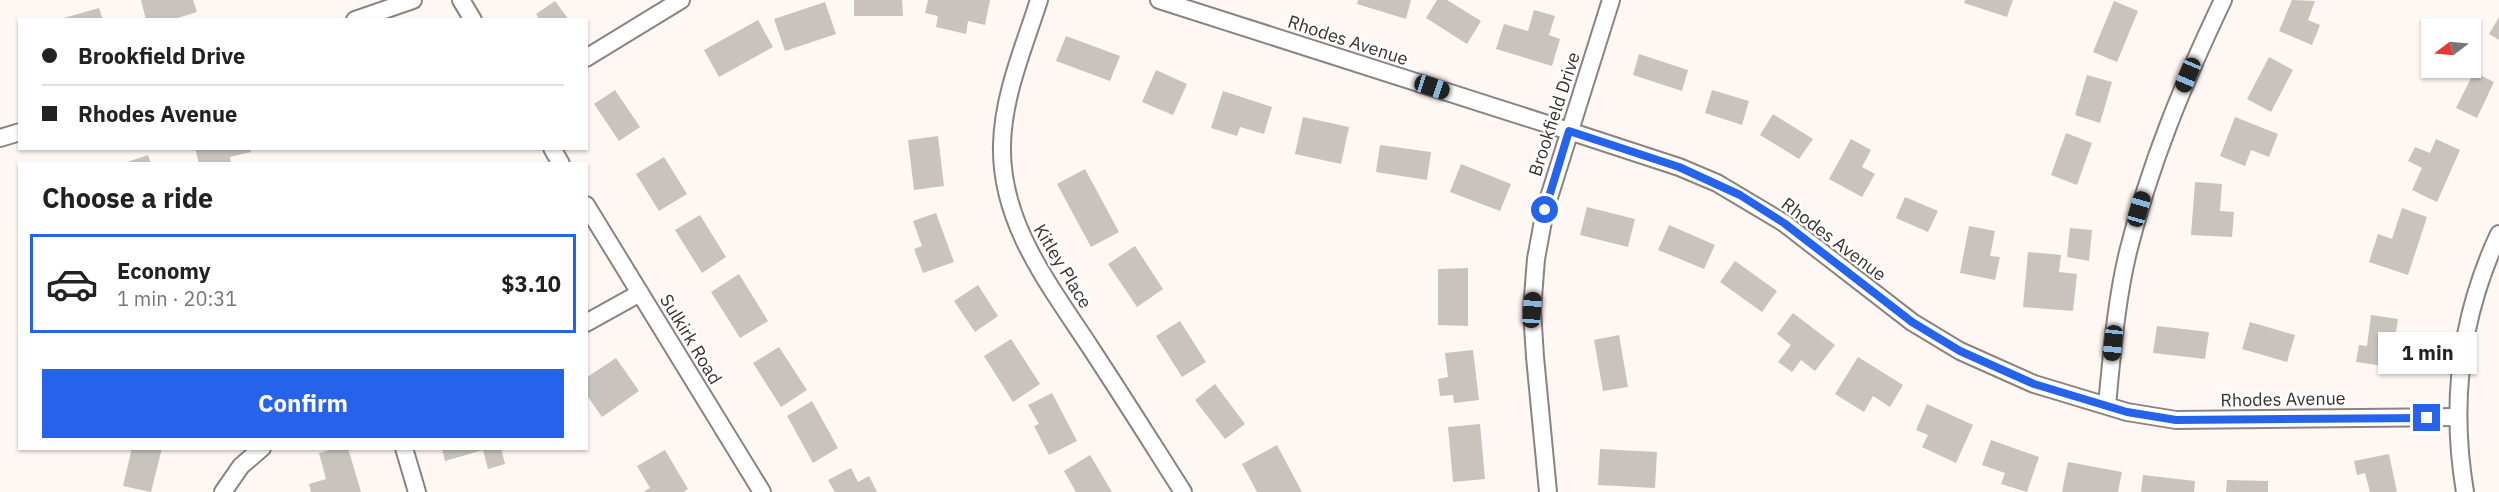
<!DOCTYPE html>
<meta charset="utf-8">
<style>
:root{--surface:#fff;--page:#f6f6f6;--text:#222;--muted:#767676;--line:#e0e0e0;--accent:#2563eb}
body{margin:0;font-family:"IBM Plex Sans",sans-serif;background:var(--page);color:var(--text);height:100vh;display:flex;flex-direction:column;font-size:22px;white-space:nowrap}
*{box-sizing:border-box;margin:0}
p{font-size:20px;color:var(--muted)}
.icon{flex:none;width:33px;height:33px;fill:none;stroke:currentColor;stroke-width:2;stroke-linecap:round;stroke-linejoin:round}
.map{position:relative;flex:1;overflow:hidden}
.panel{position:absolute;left:18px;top:162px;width:570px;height:288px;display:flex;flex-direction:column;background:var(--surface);border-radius:0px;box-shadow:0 2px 4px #0004}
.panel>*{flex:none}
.top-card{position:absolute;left:18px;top:18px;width:570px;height:132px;border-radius:0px;box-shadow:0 2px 4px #0004;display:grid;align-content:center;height:132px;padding:0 24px;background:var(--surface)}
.needle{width:39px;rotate:254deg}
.controls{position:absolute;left:2421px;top:18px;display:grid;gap:12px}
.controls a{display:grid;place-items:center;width:60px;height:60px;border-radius:0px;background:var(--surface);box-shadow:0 2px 4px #0004;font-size:30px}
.end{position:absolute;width:27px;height:27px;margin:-14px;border:8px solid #2563eb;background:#fff;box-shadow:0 0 0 3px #fff}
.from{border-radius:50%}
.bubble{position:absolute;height:42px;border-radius:0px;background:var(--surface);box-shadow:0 2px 4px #0004;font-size:20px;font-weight:700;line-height:42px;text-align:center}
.car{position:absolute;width:18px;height:36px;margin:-18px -9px;border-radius:8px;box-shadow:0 0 4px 2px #0007;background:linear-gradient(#222 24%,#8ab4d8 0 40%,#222 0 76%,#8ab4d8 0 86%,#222 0)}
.top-card b{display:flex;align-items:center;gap:21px;height:57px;font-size:22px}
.top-card b+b{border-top:2px solid var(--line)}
.top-card i{width:15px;height:15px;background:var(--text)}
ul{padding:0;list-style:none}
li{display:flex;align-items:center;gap:18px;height:99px;margin:0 12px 9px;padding:0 12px;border:3px solid transparent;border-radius:0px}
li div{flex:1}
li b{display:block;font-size:22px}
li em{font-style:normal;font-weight:700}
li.active{border-color:var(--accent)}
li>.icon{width:54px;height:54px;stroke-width:1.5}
h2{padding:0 24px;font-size:27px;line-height:72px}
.action{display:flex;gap:12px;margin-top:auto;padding:12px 24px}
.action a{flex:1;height:69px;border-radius:0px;background:var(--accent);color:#fff;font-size:24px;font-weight:700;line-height:69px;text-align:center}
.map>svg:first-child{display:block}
.building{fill:#c8c3bc}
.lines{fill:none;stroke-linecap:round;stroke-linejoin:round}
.street-casing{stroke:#8c8380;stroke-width:20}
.street{stroke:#fff;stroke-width:16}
.route{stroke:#2563eb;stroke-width:8}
.labels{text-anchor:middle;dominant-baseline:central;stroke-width:4.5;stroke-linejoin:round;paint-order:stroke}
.street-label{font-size:18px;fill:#353230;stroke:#fff}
</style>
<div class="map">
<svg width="2499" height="492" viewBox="0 0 2499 492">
<rect width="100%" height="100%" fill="#fff7f4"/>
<g class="building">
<path d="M141,0H193L197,12L171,20H146Z"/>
<path d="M854,0H902L903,16H854Z"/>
<path d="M928,0H990L985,25L968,21L966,34L936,27L938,16L925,13Z"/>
<path d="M1358,0H1411L1406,19L1357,4Z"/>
<path d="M1437,0H1447L1481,21L1467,44L1426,18Z"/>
<path d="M1965,0H2013L2007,17L1964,3Z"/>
<path d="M2292,0L2315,1L2308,20L2320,25L2312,45L2279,31Z"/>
<path d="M555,1L569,20H540L536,14Z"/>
<path d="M2114,1L2138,11L2117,62L2093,52Z"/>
<path d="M825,2L836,34L785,51L774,19Z"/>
<path d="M99,8L103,20H61L60,19Z"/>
<path d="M1534,10L1555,16L1549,35L1560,39L1552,66L1496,49L1504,24L1528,31Z"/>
<path d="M2499,17V40L2489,34Z"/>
<path d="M758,20L773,47L719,77L704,50Z"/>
<path d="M1066,36L1120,56L1110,81L1056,61Z"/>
<path d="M1639,54L1688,70L1682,91L1633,75Z"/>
<path d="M2269,57L2293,70L2271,112L2247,99Z"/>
<path d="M1156,70L1187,84L1173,115L1142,102Z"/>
<path d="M2474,72L2494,82L2477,118L2456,108Z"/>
<path d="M2087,75L2112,82L2100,123L2075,115Z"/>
<path d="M615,90L640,127L619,141L594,104Z"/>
<path d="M1712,90L1749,101L1742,125L1705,113Z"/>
<path d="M1223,91L1272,107L1264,134L1240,127L1237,136L1211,128Z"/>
<path d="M1773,114L1813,139L1799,159L1760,135Z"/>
<path d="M1303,117L1349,127L1341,164L1295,154Z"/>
<path d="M2235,117L2278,134L2269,157L2251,150L2245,166L2220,156Z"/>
<path d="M2066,133L2092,143L2077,185L2051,175Z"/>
<path d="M938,136L944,186L914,190L908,140Z"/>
<path d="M1851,139L1871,150L1862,167L1875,174L1862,197L1829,179Z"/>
<path d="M2436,139L2460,150L2437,202L2412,190L2422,168L2408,161L2415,147L2430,153Z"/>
<path d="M1380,145L1431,152L1427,180L1376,172Z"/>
<path d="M195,148H250L251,152L230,157L231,164H199Z"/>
<path d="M148,155L151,164H124V163Z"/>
<path d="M664,157L687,194L659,211L636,174Z"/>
<path d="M1461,164L1511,184L1500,211L1450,192Z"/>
<path d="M1085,169L1119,232L1091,247L1057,184Z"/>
<path d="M2195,182L2222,184L2220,211L2234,212L2232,237L2191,235Z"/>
<path d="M1905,197L1938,211L1928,232L1896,218Z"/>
<path d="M1587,207L1635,219L1628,247L1580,235Z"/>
<path d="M2402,208L2427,217L2408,275L2369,262L2378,234L2392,239Z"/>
<path d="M936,213L954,262L923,273L914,249L922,246L913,221Z"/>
<path d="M700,215L726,257L702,273L675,230Z"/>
<path d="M1669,225L1715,245L1704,269L1658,250Z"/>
<path d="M1969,226L1995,231L1990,256L2000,257L1995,280L1960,273Z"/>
<path d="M2070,228L2092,230L2089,261L2067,257Z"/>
<path d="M1135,246L1163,289L1137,307L1108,264Z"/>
<path d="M2028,252L2061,255L2059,272L2077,274L2073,311L2023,307Z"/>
<path d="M1735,261L1777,291L1762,312L1720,282Z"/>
<path d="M1468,268V326L1438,325V269Z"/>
<path d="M739,274L768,321L740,338L711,292Z"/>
<path d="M978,285L998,316L975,332L954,301Z"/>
<path d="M1793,313L1835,345L1815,371L1801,360L1792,372L1778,362L1791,345L1777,334Z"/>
<path d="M2371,315L2398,319L2391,367L2356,362L2359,345L2367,346Z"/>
<path d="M1180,321L1206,362L1182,377L1156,336Z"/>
<path d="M2250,322L2295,335L2287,362L2242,349Z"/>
<path d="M2157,326L2209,332L2205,359L2153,353Z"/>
<path d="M1619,335L1628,387L1603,391L1594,340Z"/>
<path d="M1011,339L1040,384L1013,402L984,356Z"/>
<path d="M779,347L807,390L781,407L753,363Z"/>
<path d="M1473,350L1479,400L1454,403L1453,395L1440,396L1438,379L1448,377L1445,353Z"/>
<path d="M1858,357L1903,385L1890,407L1873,396L1864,412L1835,394Z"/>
<path d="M616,358L639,391L602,417L586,394V378Z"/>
<path d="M1215,384L1245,424L1225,439L1195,400Z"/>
<path d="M1052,393L1077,441L1049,455L1034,426L1039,424L1028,405Z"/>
<path d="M812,401L838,448L813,463L787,416Z"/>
<path d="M1927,404L1973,425L1956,463L1922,447L1928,435L1916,430Z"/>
<path d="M1480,424L1485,479L1453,482L1448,427Z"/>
<path d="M1991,440L2039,457L2027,492L2001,484L2005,473L1982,465Z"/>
<path d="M1277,445L1302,492H1257L1242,464Z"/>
<path d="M132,448H162L151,492L123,486Z"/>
<path d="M336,448H348L361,492H311L309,484L326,479L319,453Z"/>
<path d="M442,448H501L505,464L488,469L483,450L445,461Z"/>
<path d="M1600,449L1657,452L1655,488L1598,485Z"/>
<path d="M665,450L688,489L683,492H643L650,488L637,466Z"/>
<path d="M2389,454L2397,492H2370L2365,473L2357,475L2354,461Z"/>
<path d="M1090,455L1112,492H1076L1064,471Z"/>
<path d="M2068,462L2122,472L2118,492H2062Z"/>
<path d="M851,468L858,482L869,476L877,492H835L828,480Z"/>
<path d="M2143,475L2195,481L2194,492H2141Z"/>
<path d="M2227,480L2268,481V492H2226Z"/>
</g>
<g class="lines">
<defs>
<g id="street">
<path d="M461,0L473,20"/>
<path d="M1039,0C1024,47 1003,95 1002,145C1000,224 1051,287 1092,350C1123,397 1153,445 1183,492"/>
<path d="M1159,0L1569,131L1679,167L1717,183L1784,223L1912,322L1960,351L2034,384L2127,412L2176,420L2458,417"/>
<path d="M355,20L413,0"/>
<path d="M586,58L681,0"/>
<path d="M0,138L20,132"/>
<path d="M552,148L561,164"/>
<path d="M586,205L762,492"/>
<path d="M586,323L640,293"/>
<path d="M2107,405C2112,354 2116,302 2128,252C2150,163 2184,82 2223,0"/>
<path d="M404,448L417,492"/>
<path d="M223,492L241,466L262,448"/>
<path d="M1548,492L1535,357L1532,310L1536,259L1545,210L1611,0"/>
<path d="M2465,492C2450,403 2461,315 2499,234"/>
</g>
</defs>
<use href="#street" class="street-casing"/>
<use href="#street" class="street"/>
</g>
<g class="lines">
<path class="route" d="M1545,210L1569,131L1679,167L1740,195L1784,223L1912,322L1960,351L2034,384L2127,412L2176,420L2427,418"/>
</g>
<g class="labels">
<g class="street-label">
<text transform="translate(1348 40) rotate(18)">Rhodes Avenue</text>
<text transform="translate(1554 114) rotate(-72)">Brookfield Drive</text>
<text transform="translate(1834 239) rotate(37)">Rhodes Avenue</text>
<text transform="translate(1063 266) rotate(59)">Kitley Place</text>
<text transform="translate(691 339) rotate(59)">Sulkirk Road</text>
<text transform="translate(2283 399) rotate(-1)">Rhodes Avenue</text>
</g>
</g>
</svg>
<div class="controls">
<a><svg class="needle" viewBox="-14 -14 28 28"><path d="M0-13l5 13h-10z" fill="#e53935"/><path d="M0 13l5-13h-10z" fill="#767676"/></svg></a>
</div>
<i class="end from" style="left:1545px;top:210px"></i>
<i class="end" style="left:2427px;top:418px"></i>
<div class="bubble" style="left:2378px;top:332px;width:99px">1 min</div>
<i class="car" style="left:2188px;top:75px;rotate:203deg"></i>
<i class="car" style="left:1432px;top:87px;rotate:108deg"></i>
<i class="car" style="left:2139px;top:209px;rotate:16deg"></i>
<i class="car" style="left:1532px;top:310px;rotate:4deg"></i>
<i class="car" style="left:2113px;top:343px;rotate:186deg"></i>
<div class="top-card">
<b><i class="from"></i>Brookfield Drive</b>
<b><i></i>Rhodes Avenue</b>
</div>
<section class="panel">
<h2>Choose a ride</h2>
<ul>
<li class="active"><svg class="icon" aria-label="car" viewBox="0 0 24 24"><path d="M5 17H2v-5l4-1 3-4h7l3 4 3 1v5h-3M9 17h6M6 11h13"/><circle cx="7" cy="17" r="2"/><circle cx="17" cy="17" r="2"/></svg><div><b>Economy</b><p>1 min · 20:31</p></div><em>$3.10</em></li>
</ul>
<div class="action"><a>Confirm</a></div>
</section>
</div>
